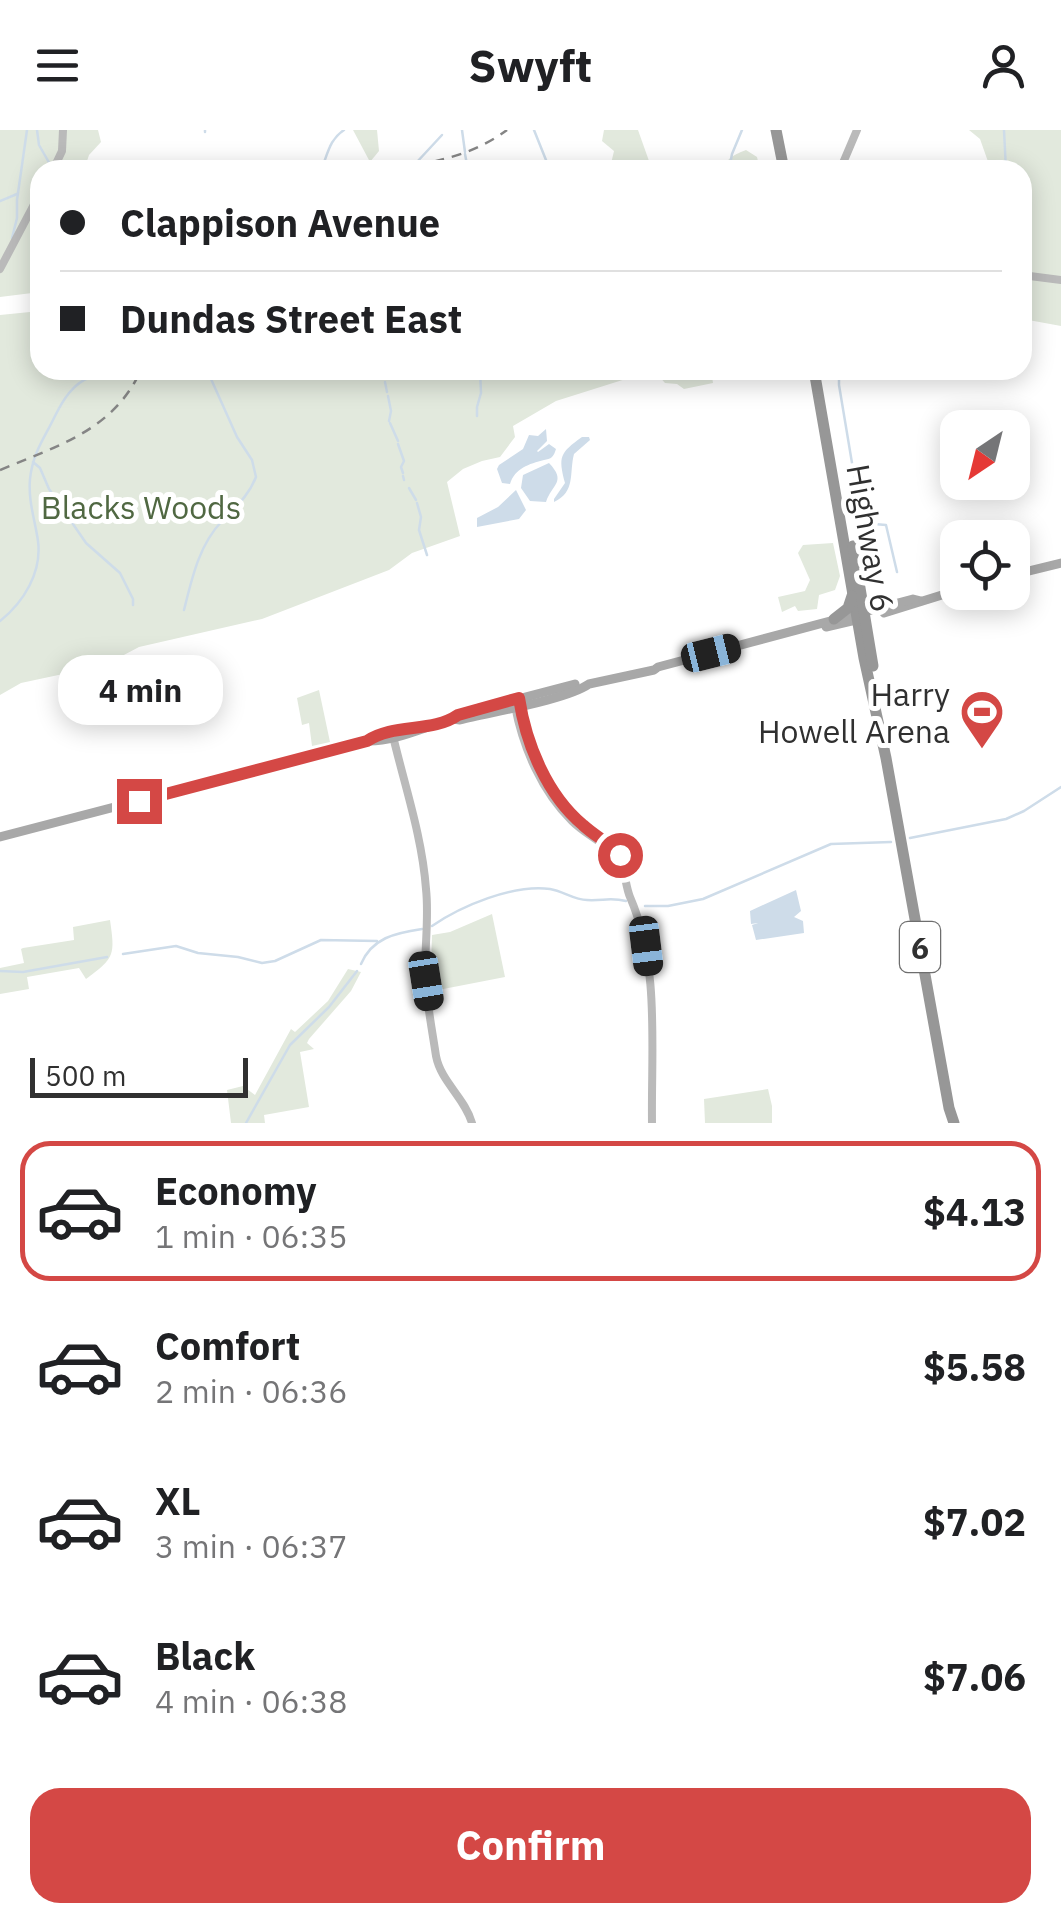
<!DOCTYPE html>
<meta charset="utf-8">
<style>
:root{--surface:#fff;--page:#f6f6f6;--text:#202124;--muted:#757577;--line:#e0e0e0;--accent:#d44845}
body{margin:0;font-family:"IBM Plex Sans",sans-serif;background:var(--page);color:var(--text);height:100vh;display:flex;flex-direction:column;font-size:38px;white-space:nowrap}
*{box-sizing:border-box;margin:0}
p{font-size:32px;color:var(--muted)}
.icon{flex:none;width:55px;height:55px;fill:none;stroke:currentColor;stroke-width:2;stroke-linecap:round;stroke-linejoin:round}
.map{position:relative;height:993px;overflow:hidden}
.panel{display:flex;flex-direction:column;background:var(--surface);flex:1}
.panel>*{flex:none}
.top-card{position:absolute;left:30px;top:30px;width:1002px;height:220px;border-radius:30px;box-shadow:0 5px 25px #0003;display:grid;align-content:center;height:220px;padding:0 30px;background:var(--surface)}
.needle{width:65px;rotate:215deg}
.buttons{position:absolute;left:940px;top:280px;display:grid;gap:20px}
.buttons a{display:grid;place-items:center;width:90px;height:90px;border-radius:20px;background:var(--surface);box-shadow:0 5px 25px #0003;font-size:50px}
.scale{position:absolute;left:30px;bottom:25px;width:218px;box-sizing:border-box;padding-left:10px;border:5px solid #303030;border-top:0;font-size:28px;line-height:35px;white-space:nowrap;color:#303030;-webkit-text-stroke:8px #fff;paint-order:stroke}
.end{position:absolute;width:45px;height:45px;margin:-22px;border:12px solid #d44845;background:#fff;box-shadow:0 0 0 5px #fff}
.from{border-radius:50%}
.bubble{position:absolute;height:70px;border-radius:30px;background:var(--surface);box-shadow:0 5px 25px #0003;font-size:32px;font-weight:800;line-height:70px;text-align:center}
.car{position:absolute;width:30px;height:60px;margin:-30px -15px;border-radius:12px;box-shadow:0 0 8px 2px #0007;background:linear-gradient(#222 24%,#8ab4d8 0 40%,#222 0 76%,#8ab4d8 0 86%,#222 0)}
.top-card b{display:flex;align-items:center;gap:35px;height:95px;font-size:38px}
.top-card b+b{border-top:2px solid var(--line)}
.top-card i{width:25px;height:25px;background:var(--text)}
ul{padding:18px 0 0;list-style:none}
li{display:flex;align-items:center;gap:30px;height:140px;margin:0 20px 15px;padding:0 10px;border:5px solid transparent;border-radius:30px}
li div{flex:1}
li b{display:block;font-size:38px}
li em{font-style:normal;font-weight:800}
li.on{border-color:var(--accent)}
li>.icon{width:90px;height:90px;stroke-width:1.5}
.cta{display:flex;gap:20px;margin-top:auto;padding:20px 30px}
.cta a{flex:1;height:115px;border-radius:30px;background:var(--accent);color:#fff;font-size:40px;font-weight:800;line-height:115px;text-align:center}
header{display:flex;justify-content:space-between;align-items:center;height:130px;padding:0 30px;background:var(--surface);font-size:45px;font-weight:800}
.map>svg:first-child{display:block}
.green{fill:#e2e9dd}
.water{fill:#cedce9}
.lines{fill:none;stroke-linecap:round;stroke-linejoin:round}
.stream{stroke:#cedce9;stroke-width:2.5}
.secondary{stroke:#bababa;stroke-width:8}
.primary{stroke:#a8a8a8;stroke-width:9}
.highway{stroke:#979797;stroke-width:11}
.rail{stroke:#858585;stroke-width:2.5;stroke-dasharray:10 8;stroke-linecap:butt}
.route{stroke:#d44845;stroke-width:12}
.labels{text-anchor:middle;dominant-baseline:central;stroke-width:10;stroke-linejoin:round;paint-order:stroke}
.shield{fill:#fff;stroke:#6e6e6e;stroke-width:2.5}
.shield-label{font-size:30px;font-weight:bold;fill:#303030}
.park-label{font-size:32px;fill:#506842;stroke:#fff}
.street-label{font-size:32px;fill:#303030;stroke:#fff}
.poi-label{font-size:32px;fill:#303030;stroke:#fff;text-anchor:end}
</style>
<header><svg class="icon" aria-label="menu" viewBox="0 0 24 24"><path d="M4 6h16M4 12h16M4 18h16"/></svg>Swyft<svg class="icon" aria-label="person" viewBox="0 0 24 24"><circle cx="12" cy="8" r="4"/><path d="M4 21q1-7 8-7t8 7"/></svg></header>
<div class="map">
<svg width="1061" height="993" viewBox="0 0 1061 993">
<rect width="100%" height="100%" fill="#fff"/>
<g class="green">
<path d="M0,0H98L101,12L89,25L84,40H40V162L0,167Z"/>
<path d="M353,0H377L379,21L370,32Z"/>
<path d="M604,0H638L649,31L610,38L614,21L602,11Z"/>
<path d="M969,0H1061V196L1023,189L1022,40H991L980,9Z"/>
<path d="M746,20L757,27L760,40H724C725,28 736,24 746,20Z"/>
<path d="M40,181V240H711L713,253L684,259L677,254L665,253L658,245L651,241L556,271L513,296L515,307L500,327L482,331L463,339L447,352L460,406L412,423L389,440L262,489L139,517L105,535L21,553L0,565V185Z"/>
<path d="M833,413L840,446L835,460L819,465L817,479L798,481L795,476L782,482L778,467L805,461L810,450L798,423L803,415Z"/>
<path d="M319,560L330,612L312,616L309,593L302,595L297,568Z"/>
<path d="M492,784L505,847L433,861L431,844L432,805L450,802Z"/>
<path d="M110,790C115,825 115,828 86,849L79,838L27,847L29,859L0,864V838L24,833L21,819L23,818L74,810L73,797Z"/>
<path d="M348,839L361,842L351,861L309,909L307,913L314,919L300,922L309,977L264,985L265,993H231L227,960L243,956L255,965L291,899L295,902L328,871Z"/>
<path d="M768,959L772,976V993H705L704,969Z"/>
</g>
<g class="water">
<path d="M546,299L547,311L537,321L538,322L549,314L556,319C555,322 554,325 552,327C550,329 547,329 544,330C529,334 515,338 510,354L502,353L497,339L499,335L523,319L529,305L538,306Z"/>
<path d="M582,307H589L590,310L574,324C569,343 576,362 554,372V369L565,353C558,326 560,323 582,307Z"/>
<path d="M549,333C567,352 552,354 546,372L530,371L521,358L523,345Z"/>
<path d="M516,360L526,380L519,389L477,397V388L498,377Z"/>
<path d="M796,760L801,781L794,787L803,791L804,803L756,810L752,795L758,793L751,794L750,781Z"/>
</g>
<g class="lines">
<g class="stream">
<path d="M37,0L39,15L51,36"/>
<path d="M462,0L465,22"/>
<path d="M534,0L550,40"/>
<path d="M1004,0L1006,40"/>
<path d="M205,2V0"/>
<path d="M465,24L468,40"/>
<path d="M416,33L442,5"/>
<path d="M416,37V40"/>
<path d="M321,40C328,24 329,10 344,0"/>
<path d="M729,40L732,24L742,0"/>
<path d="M0,71L17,64"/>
<path d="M12,108L17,88V70L27,0"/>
<path d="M380,240L381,242"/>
<path d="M839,240V255L862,393L886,395L897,442"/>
<path d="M385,252L387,262"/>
<path d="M388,266L391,281L389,291"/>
<path d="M477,286V277L481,263L480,240"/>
<path d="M390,293L398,311"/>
<path d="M398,314L404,331L401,337L403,343"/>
<path d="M33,332L40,338L49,359L86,413L120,443L133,469V475"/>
<path d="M403,346L404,350"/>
<path d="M409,358L416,370"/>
<path d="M417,373L421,387L419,400L427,425"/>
<path d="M184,480C192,448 199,415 222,391C236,376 248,367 256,347L252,330L237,307L207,240"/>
<path d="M0,491C24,472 42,442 38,411C35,390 28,371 30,349C33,322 44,309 55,286C63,270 73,253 91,247L95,240"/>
<path d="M910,708L1006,689L1024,681L1061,657"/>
<path d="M645,776H668L703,769L831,714L891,712"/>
<path d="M432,796C461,776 513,754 550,759C563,761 574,770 587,770C603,771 610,767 626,771"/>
<path d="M123,824L176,816L198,823L238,827L262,833L275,831L321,810L377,811"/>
<path d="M361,834C372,808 395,803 422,799"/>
<path d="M0,841L23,842L107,827"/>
<path d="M246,993L290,915L329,877L357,841"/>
</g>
<g class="secondary">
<path d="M53,40L62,21L63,0"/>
<path d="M840,40L857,0"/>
<path d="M0,139L40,63"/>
<path d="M1022,145L1061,150"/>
<path d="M515,576C523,618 542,662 572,691C587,706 607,713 619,731C626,742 625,755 630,767C660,836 651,918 652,993"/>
<path d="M392,602C404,654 422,705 426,759C429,786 425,815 425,843C426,869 432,899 436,926C441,952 465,968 472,993"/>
</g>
<g class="primary">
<path d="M1012,445L1061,433"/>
<path d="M884,483L958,460"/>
<path d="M826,497L860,489"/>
<path d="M469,582L575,554"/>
<path d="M0,707L367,611C395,612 426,596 453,589L460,590C491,582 566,570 589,554L654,540L658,537L913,469L921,471"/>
</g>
<g class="highway">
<path d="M776,0L784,40"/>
<path d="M814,240L864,528L886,628L949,978L954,993"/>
<path d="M853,416L873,536"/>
<path d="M834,489L848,478L852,466"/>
</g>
<g class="rail">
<path d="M381,40C427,34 469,28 507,0"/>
<path d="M0,340C57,316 113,301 141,240"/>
</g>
</g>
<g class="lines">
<path class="route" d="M139,671L367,611C394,593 432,603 458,585L519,568C526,614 547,665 583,695C595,706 609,713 620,725"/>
</g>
<defs>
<symbol id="stadium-pin" viewBox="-11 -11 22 30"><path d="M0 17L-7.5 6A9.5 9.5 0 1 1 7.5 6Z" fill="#d44845" stroke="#fff"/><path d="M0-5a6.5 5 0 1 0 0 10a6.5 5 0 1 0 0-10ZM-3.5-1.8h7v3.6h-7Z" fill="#fff"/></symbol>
</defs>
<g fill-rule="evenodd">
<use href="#stadium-pin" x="957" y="557" width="50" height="68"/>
</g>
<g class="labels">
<rect class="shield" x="900" y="792" width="40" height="50" rx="8"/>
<g class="shield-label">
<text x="920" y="817">6</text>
</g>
<g class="park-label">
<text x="141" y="377">Blacks Woods</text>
</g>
<g class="street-label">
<text transform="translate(871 408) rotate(80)">Highway 6</text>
</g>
<g class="poi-label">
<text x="950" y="564">Harry<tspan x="950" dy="37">Howell Arena</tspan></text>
</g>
</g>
</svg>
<div class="buttons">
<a><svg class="needle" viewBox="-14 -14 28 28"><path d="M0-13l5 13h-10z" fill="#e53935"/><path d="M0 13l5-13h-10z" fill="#757577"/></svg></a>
<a><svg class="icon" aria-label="locate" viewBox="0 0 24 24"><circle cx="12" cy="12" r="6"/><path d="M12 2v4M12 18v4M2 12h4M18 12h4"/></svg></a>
</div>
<div class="scale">500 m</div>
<i class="end from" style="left:620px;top:725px"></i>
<i class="end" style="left:139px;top:671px"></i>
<div class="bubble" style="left:58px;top:525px;width:165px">4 min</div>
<i class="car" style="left:711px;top:523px;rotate:76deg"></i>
<i class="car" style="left:646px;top:816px;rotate:173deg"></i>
<i class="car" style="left:426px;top:851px;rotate:171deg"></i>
<div class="top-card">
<b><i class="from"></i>Clappison Avenue</b>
<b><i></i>Dundas Street East</b>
</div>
</div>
<section class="panel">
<ul>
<li class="on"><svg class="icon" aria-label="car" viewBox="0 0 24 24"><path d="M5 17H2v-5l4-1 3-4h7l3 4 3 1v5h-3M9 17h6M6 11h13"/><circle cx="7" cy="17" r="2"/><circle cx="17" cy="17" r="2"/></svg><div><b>Economy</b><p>1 min · 06:35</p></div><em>$4.13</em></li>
<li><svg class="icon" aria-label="car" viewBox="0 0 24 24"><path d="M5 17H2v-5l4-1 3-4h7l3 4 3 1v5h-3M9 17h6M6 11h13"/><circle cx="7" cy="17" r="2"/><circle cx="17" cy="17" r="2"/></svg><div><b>Comfort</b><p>2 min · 06:36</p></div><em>$5.58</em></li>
<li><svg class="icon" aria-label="car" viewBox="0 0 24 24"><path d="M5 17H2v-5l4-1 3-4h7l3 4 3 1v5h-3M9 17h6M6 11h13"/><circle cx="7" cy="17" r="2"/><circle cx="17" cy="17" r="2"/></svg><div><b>XL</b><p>3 min · 06:37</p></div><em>$7.02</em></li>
<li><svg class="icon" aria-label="car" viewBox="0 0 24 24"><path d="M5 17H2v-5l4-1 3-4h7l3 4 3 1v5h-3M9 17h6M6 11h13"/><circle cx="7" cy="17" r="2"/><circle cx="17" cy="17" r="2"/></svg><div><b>Black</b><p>4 min · 06:38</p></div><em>$7.06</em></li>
</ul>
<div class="cta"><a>Confirm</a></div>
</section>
